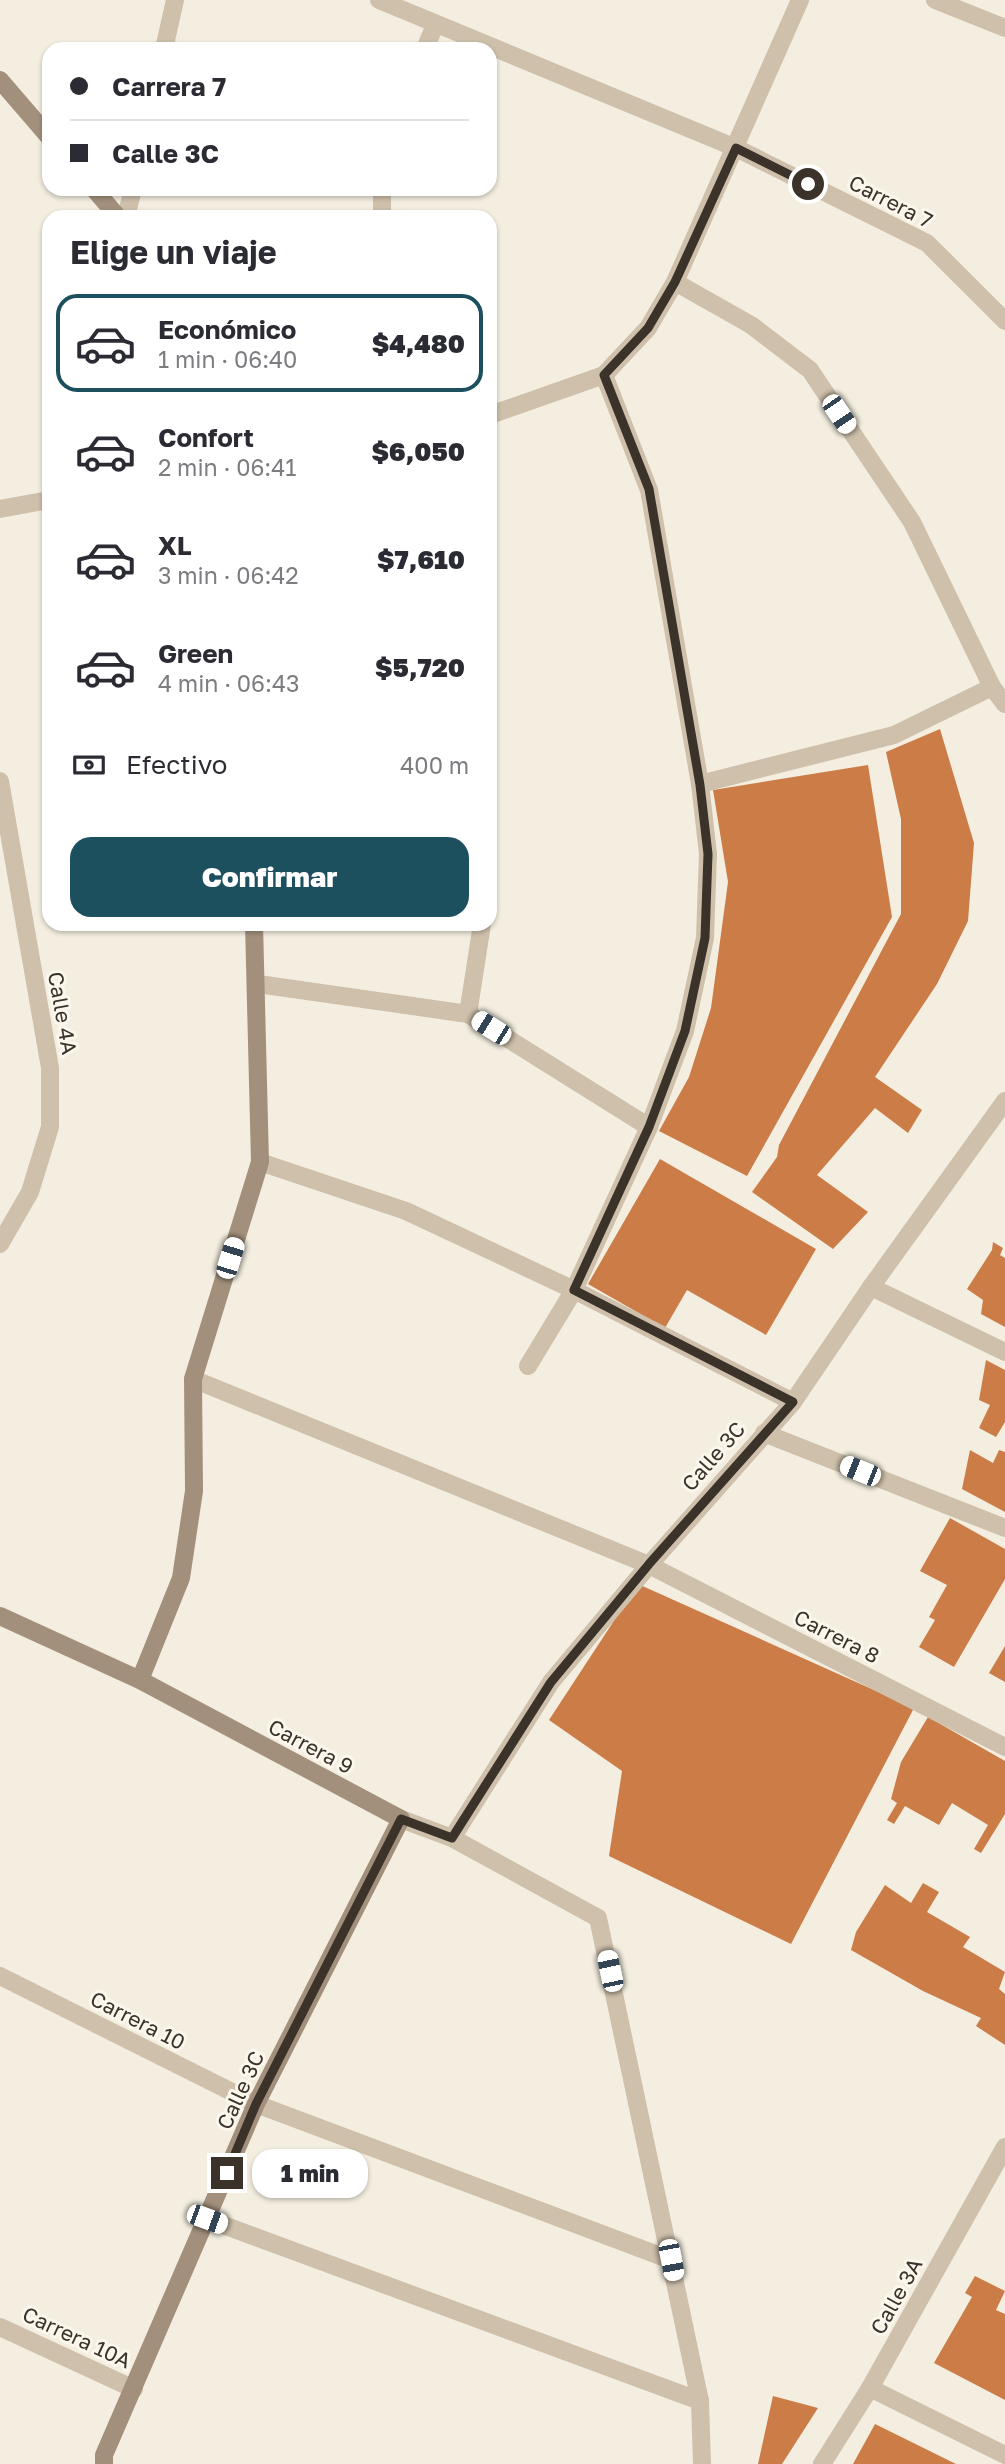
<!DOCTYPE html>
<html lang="es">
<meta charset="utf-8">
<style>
:root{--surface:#fff;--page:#f2f2f3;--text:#2b2b33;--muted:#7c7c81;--line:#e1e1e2;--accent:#1d505f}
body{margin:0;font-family:"Golos Text",sans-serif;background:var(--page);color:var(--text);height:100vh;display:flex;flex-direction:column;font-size:26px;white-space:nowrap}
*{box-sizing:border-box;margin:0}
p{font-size:23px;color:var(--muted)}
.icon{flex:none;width:38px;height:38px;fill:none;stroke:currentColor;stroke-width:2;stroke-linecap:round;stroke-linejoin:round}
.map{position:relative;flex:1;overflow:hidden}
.side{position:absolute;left:42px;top:210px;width:455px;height:721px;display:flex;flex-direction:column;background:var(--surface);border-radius:21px;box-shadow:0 2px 5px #0004}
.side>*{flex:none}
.banner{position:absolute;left:42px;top:42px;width:455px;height:154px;border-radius:21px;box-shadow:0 2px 5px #0004;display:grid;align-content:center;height:154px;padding:0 28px;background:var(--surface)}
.end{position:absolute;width:32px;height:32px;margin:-16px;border:9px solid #3b322a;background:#fff;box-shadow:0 0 0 4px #fff}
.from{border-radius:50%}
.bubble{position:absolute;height:49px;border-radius:21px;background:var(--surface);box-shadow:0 2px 5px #0004;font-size:23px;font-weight:800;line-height:49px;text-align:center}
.car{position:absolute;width:21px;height:42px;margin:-21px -10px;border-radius:9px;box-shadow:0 0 5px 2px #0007;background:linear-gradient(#fff 24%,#345 0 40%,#fff 0 76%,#345 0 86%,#fff 0)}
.banner b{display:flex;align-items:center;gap:24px;height:66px;font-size:26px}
.banner b+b{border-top:2px solid var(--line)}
.banner i{width:18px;height:18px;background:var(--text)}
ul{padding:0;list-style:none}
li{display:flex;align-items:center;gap:21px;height:98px;margin:0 14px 10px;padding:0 14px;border:4px solid transparent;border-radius:21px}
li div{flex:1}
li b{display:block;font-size:26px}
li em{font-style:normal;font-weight:800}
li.selected{border-color:var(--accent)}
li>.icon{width:63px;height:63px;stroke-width:1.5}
h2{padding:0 28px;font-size:32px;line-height:84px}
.pay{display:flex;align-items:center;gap:18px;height:77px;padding:0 28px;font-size:26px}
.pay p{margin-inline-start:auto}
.primary-button{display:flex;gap:14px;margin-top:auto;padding:14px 28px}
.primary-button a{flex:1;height:80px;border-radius:21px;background:var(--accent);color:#fff;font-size:28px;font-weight:800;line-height:80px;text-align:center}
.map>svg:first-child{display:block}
.building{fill:#cb7c47}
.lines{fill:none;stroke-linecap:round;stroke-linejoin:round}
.street{stroke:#cec0ab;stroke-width:18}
.secondary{stroke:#a2907c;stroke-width:18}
.route{stroke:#3b322a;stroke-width:9}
.labels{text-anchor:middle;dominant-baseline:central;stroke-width:6;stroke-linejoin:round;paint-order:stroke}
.street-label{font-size:21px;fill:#3b322a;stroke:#fbf7ed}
</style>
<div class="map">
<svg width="1005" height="2464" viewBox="0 0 1005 2464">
<rect width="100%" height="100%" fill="#f4eee0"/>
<g class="building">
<path d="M940,729L974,843L968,921L937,984L875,1077L922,1110L908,1133L875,1108L817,1175L868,1212L833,1249L752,1192L777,1157L779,1145L901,914V819L886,752Z"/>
<path d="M868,765L892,917L747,1176L659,1131L689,1077L711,1008L728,882L713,790Z"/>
<path d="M660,1159L816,1249L766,1335L687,1290L665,1328L588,1284Z"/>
<path d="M993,1242L1003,1248L1000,1255L1005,1258V1327L981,1314L983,1300L967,1289L992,1250Z"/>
<path d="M986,1360L1005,1370V1422L996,1437L979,1428L990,1405L979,1400Z"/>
<path d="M970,1450L993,1463L999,1450L1005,1452V1512L962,1489Z"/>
<path d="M950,1518L1005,1549V1579L954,1667L919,1647L935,1620L929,1617L947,1585L920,1571Z"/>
<path d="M638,1584L914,1708L791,1944L609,1856L622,1771L549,1720Z"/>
<path d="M1005,1646V1682L989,1673Z"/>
<path d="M928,1717L1005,1761V1814L981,1853L974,1849L988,1825L952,1803L939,1825L905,1806L894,1824L887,1820L897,1803L891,1799L901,1762Z"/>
<path d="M923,1883L939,1892L927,1912L970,1937L963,1947L1005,1972L999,1989L1005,1994V2045L976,2026L981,2018L923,1991L851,1950L856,1932L885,1885L911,1903Z"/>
<path d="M975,2276L1005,2291L996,2310L1005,2314V2400L934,2363L972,2297L965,2293Z"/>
<path d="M773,2396L818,2408L782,2464H758Z"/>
<path d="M875,2424L877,2425L956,2464H853Z"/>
</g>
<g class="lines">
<g class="street">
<path d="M379,0L736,148L927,243L1005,321"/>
<path d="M935,0L1005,28"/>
<path d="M164,49L175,0"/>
<path d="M425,49L435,25"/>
<path d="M126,217L133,189"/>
<path d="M382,217V189"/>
<path d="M675,282L751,325L810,370L912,522L992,687L1005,704"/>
<path d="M490,415L604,375L648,328L675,282L800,0"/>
<path d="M0,509L49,500"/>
<path d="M0,781L50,1068V1127L30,1192L0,1244"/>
<path d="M700,784L894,735L992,687"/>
<path d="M258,984L468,1014L649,1127"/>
<path d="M468,1014L482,924"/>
<path d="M260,1162L406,1211L574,1290L793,1402"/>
<path d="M871,1287L1005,1352"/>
<path d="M528,1366L574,1290L649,1127L685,1031L705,938L708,854L700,784L649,490L604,375"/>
<path d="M193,1379L649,1565L1005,1747"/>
<path d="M764,1433L1005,1528"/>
<path d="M401,1819L452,1838L598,1918L700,2401L702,2464"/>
<path d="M452,1838L551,1682L649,1565L793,1402L871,1287L1005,1101"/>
<path d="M0,1976L256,2104L671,2260"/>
<path d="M207,2219L700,2401"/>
<path d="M0,2327L134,2389"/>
<path d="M870,2388L1005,2455"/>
<path d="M822,2464L870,2388L1005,2147"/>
</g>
<g class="secondary">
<path d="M0,80L49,137"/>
<path d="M94,189L118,217"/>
<path d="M0,1616L140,1680L401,1819L256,2104L104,2455V2464"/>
<path d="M140,1680L181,1578L194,1491L193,1379L260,1162L254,924"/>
</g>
</g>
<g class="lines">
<path class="route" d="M227,2173L256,2104L401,1819L452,1838L551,1682L649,1564L793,1402L574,1290L649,1127L685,1031L705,938L708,854L700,785L649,489L604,375L648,328L675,282L736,148L808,184"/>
</g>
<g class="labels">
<g class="street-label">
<text transform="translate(891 201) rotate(27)">Carrera 7</text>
<text transform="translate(63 1013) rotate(80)">Calle 4A</text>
<text transform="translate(713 1456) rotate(-49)">Calle 3C</text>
<text transform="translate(837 1636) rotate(27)">Carrera 8</text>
<text transform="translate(311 1746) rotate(28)">Carrera 9</text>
<text transform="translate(138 2020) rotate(27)">Carrera 10</text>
<text transform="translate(240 2090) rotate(-65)">Calle 3C</text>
<text transform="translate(896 2296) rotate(-61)">Calle 3A</text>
<text transform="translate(77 2337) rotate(25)">Carrera 10A</text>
</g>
</g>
</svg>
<i class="end from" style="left:808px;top:184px"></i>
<i class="end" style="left:227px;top:2173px"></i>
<div class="bubble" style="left:252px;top:2149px;width:116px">1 min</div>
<i class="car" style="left:839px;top:414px;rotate:146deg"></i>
<i class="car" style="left:491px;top:1028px;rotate:302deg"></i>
<i class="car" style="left:230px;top:1258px;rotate:17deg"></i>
<i class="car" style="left:860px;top:1471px;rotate:292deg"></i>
<i class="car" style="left:610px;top:1971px;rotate:348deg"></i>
<i class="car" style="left:207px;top:2219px;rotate:110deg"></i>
<i class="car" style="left:671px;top:2260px;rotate:169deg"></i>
<div class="banner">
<b><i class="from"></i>Carrera 7</b>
<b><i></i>Calle 3C</b>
</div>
<section class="side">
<h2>Elige un viaje</h2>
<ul>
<li class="selected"><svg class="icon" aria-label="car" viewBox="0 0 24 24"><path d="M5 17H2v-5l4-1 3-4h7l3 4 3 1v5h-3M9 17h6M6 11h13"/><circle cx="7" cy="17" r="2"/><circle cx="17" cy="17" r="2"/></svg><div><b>Económico</b><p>1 min · 06:40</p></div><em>$4,480</em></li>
<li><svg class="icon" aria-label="car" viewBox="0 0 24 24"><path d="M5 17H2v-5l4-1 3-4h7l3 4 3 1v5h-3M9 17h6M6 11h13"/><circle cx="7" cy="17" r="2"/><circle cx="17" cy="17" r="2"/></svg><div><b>Confort</b><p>2 min · 06:41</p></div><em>$6,050</em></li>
<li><svg class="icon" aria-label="car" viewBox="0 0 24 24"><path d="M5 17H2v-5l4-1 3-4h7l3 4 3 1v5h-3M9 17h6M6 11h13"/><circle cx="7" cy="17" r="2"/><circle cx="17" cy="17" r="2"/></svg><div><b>XL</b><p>3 min · 06:42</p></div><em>$7,610</em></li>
<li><svg class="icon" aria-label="car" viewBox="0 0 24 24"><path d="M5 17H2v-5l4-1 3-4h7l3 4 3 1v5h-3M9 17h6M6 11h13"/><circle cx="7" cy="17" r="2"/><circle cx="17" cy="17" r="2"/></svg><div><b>Green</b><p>4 min · 06:43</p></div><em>$5,720</em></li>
</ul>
<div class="pay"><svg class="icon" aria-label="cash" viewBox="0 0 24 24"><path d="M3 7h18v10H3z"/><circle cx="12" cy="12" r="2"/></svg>Efectivo<p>400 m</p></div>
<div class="primary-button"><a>Confirmar</a></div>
</section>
</div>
